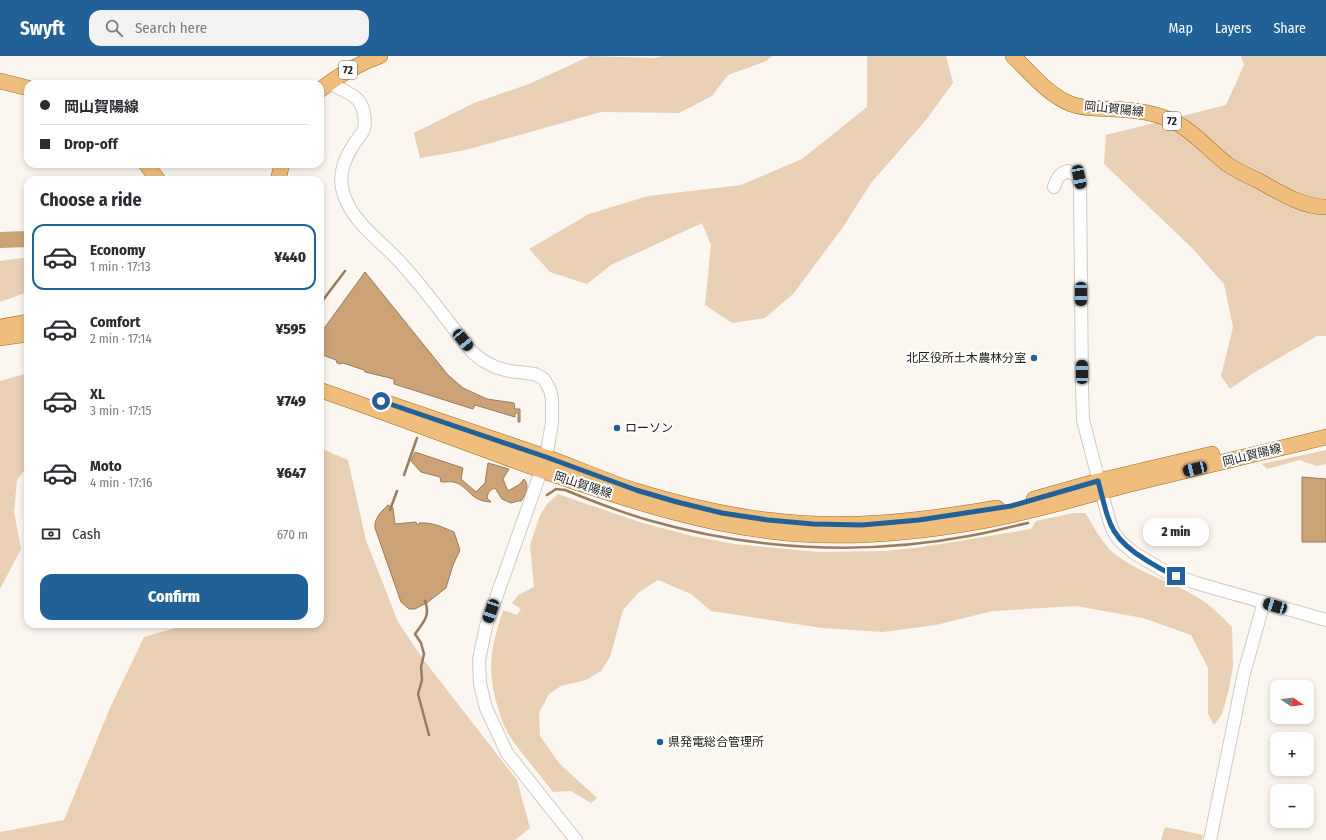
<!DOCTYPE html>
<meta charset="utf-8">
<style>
:root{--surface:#fff;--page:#f2f2f3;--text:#2b2b33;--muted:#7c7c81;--line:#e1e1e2;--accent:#226197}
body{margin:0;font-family:"Fira Sans Condensed","Noto Sans JP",sans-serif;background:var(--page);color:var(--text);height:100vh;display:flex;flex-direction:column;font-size:15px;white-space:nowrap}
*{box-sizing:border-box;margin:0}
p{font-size:13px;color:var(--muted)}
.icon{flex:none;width:22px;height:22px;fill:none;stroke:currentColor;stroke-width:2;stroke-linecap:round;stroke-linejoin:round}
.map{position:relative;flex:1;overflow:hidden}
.side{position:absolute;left:24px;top:120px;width:300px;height:452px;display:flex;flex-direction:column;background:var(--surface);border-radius:12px;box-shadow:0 2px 6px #0003}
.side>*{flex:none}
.top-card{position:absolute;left:24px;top:24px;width:300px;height:88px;border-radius:12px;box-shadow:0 2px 6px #0003;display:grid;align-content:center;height:88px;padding:0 16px;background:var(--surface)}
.needle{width:26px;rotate:103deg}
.fabs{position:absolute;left:1270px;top:624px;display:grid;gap:8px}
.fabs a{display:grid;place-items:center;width:44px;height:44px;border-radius:8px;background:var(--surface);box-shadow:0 2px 6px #0003;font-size:20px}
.end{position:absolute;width:18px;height:18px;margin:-9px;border:5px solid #226197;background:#fff;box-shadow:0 0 0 2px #fff}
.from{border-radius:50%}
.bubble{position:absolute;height:28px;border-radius:12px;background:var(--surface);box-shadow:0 2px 6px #0003;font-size:13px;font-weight:800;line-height:28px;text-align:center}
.car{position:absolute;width:12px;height:24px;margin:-12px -6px;border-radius:5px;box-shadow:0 0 3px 1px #0007;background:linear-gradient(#222 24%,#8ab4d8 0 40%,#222 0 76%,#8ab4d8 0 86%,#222 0)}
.top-card b{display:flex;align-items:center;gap:14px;height:38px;font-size:15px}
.top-card b+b{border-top:1px solid var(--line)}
.top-card i{width:10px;height:10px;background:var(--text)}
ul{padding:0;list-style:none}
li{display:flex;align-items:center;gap:12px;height:66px;margin:0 8px 6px;padding:0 8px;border:2px solid transparent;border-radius:12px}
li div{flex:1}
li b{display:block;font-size:15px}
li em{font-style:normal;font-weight:800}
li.active{border-color:var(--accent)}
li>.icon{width:36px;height:36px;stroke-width:1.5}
h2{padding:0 16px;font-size:18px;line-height:48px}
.pay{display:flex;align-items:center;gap:10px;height:44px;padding:0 16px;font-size:15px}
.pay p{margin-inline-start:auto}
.button{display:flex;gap:8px;margin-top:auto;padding:8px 16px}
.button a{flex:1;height:46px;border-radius:12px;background:var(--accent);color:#fff;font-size:16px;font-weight:800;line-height:46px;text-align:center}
header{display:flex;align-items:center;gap:24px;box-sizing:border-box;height:56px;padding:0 20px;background:var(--accent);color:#fff}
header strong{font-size:19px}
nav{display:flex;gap:22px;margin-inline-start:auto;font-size:14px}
.search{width:280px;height:36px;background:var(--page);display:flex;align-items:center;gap:10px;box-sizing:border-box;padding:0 14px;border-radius:12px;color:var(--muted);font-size:15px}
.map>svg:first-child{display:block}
.green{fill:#e9cfb4}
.water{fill:#cca377;stroke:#997c5d}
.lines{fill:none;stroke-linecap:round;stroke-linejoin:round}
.stream{stroke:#997c5d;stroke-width:2.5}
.river{stroke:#cca377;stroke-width:16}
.tertiary-casing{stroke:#cfcac5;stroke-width:14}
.primary-casing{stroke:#a06b23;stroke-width:16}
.tertiary{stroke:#fff;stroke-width:12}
.primary{stroke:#efbe7c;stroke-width:15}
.route{stroke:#226197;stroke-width:5}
.poi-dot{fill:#226197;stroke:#fff;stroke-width:1.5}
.labels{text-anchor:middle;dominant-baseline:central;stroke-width:4;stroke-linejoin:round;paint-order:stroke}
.shield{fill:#fff;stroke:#656462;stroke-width:1}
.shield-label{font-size:11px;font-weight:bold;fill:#23211f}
.street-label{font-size:12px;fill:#23211f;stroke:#fff}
.poi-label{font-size:12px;fill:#23211f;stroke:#fff;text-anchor:start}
</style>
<header>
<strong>Swyft</strong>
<div class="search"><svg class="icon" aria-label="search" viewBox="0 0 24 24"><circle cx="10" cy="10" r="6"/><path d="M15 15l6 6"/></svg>Search here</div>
<nav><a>Map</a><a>Layers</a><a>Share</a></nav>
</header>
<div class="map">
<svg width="1326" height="784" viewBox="0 0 1326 784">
<rect width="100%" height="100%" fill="#fbf6f0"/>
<g class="green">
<path d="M590,0L654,2L663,0H773L764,6L728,19L712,40L679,57L601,56L466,94L420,102L414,77L474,47L529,28Z"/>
<path d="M867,0H946L953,27L926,64L871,127L843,171L794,237L765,262L732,267L705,249L711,189L702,167L611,209L587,228L550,216L529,193L589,158L648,140L741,129L802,103L867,51Z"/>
<path d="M1241,0H1326V280H1317L1255,316L1230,333L1221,320L1233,271L1224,228L1193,193L1104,108L1106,79L1226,49L1244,9Z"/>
<path d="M28,201V237H25L0,246V205Z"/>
<path d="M28,317V409L17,424L14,456L21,493L0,533V325Z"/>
<path d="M320,392L348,404L366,484L398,566L423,603L517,724L530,772L515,784H0V776L64,764L110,652L144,581L189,568H320Z"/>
<path d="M1326,394V408L1317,410L1299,404L1267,413L1262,408Z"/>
<path d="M558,438L639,466L692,480L734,488L819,496L887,495L922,491L1031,473L1036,465L1074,457H1085C1089,462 1090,465 1093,470C1099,480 1107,492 1116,499C1141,518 1171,525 1197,541C1211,549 1221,560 1232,571L1233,610L1229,633L1222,658L1214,669L1208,658V612L1191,579L1143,562L1076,550L993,555L936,569L883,576L822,572L711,555L691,538L658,524L638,537L623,554L610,601L601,615L586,624L561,630L549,638L539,657L540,680L559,707L597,742L591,747L571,735L553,736C540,719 526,703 513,685C506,676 501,663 498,652C486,612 491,593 503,554L517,559L521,553L512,547L518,539L534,531L530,489L540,459L548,447Z"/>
<path d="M1165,771L1203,779L1202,784H1161Z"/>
</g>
<g class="water">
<path d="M365,216L448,319L463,332L487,343L514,347L515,353H520V366H518V357H515V361L475,349L473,353L394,328V323L365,316L364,314L343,307L340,308L337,307L336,304L320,298V278Z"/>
<path d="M415,396L463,412L461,423L476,436L485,427L488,407L509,413L503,423L508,435L520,428L524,423C530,430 526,439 521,445H518L511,447L502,443L495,432C490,434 488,436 487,442L491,446C471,445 471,434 457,427C453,425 446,426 441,426L440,421L421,416L411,405Z"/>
<path d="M1302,421L1326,423V486H1302Z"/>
<path d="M388,449L393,452L395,468L416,466L417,469H418L419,467C432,466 442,471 454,476L460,494L453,509L446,532L428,546L415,553H409L401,546L375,472C374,462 381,456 388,449Z"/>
</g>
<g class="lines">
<g class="stream">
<path d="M320,248L345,215"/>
<path d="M404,419L417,382"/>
<path d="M547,439L556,433L565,434C592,445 620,456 648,464C752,494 862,500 969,480C989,477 1008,471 1028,467"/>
<path d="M390,454L397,435"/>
<path d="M425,545C431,560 423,566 415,578L421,587L424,598L421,611L422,624L418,638L429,679"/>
</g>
<path class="river" d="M0,184L28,183"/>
<defs>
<g id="tertiary">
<path d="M329,27C338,32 350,36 358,44C364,51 366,64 364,73C362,78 357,83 354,88C344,103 337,121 344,139C353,167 381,185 400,206C426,234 448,266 472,296L482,304L495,311L509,315L535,318L544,323L550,334L552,343V367L546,401L486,570L479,604L480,628L486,652L507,697L576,784"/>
<path d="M1054,131C1057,122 1059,118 1068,115L1079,121L1080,130L1082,331L1083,364L1109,464L1113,475L1120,485L1134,497L1166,516L1196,527L1326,564"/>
<path d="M1210,784L1244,617L1264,546"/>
</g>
<g id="primary">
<path d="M1013,0C1031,17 1048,39 1071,48C1084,53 1097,52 1110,53C1134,54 1159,56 1180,69C1197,79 1211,96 1227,108C1237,115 1248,120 1259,125C1279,136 1302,151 1326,151"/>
<path d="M0,25L28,32"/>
<path d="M320,34C339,19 357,8 380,0"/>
<path d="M146,108L158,124"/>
<path d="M278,124L282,108"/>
<path d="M0,271L28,266"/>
<path d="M0,282L28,278"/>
<path d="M320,334C407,364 493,398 581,428C642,448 703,467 768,475C836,484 908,478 976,466C1025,458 1074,443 1123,430C1190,413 1258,398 1326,381"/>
<path d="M379,344C435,363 491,382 546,401C576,412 606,425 636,435C679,448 723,459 768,464C845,474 921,465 997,452"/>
<path d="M1034,443L1098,425L1212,398"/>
</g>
</defs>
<use href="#tertiary" class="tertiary-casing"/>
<use href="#primary" class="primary-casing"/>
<use href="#tertiary" class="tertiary"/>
<use href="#primary" class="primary"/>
</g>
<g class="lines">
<path class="route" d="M381,345L546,401L636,434L677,446L722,457L768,464L813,468L862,469L919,464L1011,450L1098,425C1109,465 1108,481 1146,504C1156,510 1165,516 1176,520"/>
</g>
<g class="poi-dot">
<circle cx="1034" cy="302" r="4"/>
<circle cx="617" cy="372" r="4"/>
<circle cx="660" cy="686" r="4"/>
</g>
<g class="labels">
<g class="shield">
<rect x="339" y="5" width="18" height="18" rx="3"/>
<rect x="1163" y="56" width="18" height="18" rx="3"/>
</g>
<g class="shield-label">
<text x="348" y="14">72</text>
<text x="1172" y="65">72</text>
</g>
<g class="street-label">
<text transform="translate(1114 53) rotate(6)">岡山賀陽線</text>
<text transform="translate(1252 399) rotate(-14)">岡山賀陽線</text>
<text transform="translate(583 429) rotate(18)">岡山賀陽線</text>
</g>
<g class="poi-label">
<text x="1026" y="302" text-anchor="end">北区役所土木農林分室</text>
<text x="625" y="372">ローソン</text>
<text x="668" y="686">県発電総合管理所</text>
</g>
</g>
</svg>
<div class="fabs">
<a><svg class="needle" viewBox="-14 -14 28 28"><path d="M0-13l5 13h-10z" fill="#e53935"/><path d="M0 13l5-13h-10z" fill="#7c7c81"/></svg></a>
<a>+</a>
<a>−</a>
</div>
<i class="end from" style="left:381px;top:345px"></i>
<i class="end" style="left:1176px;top:520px"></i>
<div class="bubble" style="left:1143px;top:462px;width:66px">2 min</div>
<i class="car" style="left:1079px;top:121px;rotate:169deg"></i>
<i class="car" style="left:1081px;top:238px;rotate:180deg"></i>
<i class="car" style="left:463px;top:284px;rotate:141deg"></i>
<i class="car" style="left:1082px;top:316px;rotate:0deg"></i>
<i class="car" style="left:1195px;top:413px;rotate:257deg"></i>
<i class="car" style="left:1275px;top:550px;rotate:286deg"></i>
<i class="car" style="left:491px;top:555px;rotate:199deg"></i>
<div class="top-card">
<b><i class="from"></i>岡山賀陽線</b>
<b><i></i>Drop-off</b>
</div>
<section class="side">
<h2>Choose a ride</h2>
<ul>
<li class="active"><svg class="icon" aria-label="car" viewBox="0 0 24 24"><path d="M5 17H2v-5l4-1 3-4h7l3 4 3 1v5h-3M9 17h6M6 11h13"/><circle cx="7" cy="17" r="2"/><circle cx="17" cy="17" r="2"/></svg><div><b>Economy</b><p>1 min · 17:13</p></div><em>¥440</em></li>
<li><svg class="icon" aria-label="car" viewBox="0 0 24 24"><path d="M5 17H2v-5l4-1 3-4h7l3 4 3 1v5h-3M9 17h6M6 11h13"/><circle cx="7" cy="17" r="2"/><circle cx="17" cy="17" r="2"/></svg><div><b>Comfort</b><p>2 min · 17:14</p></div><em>¥595</em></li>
<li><svg class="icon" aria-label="car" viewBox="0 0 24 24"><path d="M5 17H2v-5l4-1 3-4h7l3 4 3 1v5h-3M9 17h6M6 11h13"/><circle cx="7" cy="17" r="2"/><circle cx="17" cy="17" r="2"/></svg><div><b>XL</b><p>3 min · 17:15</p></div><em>¥749</em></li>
<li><svg class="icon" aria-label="car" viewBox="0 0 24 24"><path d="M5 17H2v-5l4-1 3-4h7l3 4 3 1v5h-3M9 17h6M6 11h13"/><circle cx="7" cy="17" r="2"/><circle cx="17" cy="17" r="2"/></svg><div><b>Moto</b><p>4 min · 17:16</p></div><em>¥647</em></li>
</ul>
<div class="pay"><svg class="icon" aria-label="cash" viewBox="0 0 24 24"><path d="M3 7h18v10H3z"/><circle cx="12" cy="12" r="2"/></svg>Cash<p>670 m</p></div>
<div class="button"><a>Confirm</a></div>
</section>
</div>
